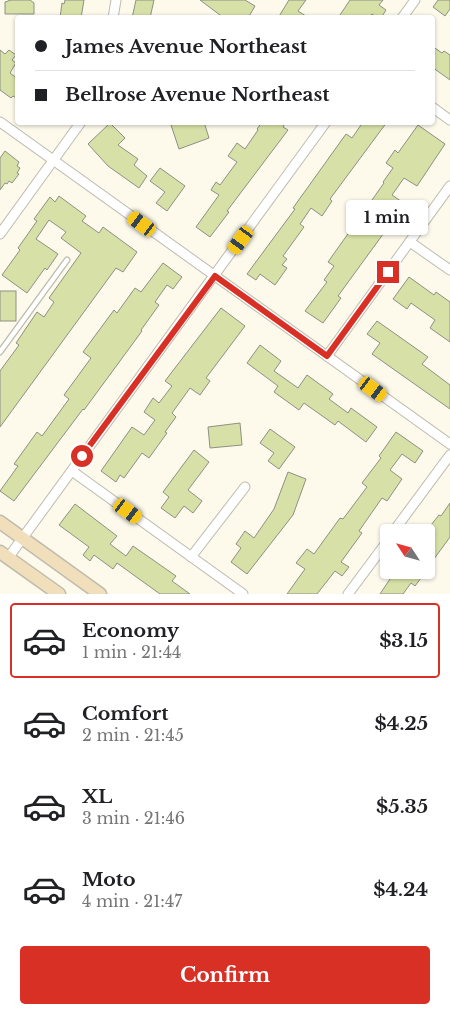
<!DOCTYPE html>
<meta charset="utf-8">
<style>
:root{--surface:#fff;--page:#f6f6f6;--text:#202124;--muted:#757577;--line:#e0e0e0;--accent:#d93025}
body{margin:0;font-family:"Libre Baskerville",serif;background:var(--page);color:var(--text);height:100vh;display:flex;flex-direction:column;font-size:19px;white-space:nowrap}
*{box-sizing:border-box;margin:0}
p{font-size:16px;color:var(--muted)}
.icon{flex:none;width:28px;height:28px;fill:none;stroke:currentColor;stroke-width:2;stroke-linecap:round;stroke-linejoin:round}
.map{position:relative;height:594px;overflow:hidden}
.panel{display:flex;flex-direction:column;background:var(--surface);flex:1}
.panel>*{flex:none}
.hud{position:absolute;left:15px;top:15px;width:420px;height:110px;border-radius:5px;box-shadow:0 1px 4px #0004;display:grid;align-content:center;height:110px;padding:0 20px;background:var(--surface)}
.needle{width:32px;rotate:306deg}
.tools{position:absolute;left:380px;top:524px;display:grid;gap:10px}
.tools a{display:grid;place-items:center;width:55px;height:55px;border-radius:5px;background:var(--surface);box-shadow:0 1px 4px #0004;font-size:25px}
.end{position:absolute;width:22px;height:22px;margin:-11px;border:6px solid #d93025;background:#fff;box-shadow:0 0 0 2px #fff}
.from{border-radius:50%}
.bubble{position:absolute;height:35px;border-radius:5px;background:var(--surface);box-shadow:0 1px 4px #0004;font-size:16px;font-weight:700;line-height:35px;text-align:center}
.car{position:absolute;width:15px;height:30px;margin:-15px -8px;border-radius:6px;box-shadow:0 0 4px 1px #0007;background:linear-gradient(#f5c518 24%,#345 0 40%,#f5c518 0 76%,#345 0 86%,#f5c518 0)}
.hud b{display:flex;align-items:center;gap:18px;height:48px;font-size:19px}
.hud b+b{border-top:1px solid var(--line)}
.hud i{width:12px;height:12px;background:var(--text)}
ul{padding:9px 0 0;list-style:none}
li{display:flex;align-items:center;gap:15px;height:75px;margin:0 10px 8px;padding:0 10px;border:2px solid transparent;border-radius:5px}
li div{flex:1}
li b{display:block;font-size:19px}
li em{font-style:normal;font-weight:700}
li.current{border-color:var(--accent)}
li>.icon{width:45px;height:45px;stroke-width:1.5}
.primary-button{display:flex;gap:10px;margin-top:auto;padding:10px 20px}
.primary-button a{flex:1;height:58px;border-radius:5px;background:var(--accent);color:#fff;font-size:20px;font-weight:700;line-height:58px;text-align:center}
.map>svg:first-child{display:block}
.building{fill:#d7e1a7;stroke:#8e9084}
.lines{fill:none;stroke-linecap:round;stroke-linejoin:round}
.lane-casing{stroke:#bebbaf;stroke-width:7}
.street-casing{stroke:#bebbaf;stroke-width:11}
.secondary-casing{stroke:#bebbaf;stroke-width:15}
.lane{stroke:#fff;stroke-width:4.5}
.street{stroke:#fff;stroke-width:9}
.secondary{stroke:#f1deba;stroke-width:12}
.route{stroke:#d93025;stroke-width:6}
</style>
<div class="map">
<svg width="450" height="594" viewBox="0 0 450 594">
<rect width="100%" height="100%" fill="#fdfaec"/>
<g class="building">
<path d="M11,0H30L34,3V14H5V2Z"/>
<path d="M65,0H84L81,18H60L62,3L64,4Z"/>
<path d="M136,0H154L150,18H132Z"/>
<path d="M200,0H245L255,6L248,18H224Z"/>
<path d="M289,0H306L298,11L309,18H278Z"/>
<path d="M350,0H383L379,5L386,10L381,18H378L372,14L369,18H338Z"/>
<path d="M438,0H450V9L445,16L433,7Z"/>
<path d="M432,46L442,53L444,51L450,55V80L432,67Z"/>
<path d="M0,50L5,54L9,50L16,55L12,60L16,63L10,73L18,79V99L13,96L11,98L0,90Z"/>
<path d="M170,122H204L209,138L179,149Z"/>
<path d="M262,122H286L283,127L288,130L227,211L229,212L210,237L196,227L219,195L211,190L216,182L220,185L237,162L228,156L237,143L245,149L258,130L257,129Z"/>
<path d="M363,122H387L330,199L332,201L322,216L311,208L300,224L304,227L283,256L287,259L282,265L287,268L275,285L260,274L256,280L247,274L295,209L293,208L346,134L352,138Z"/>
<path d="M110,123L125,138L118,145L138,159L134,165L147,176L139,188L108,166L88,144Z"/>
<path d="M418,125L445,144L417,186L404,178L392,195L405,204L338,296L341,298L323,323L305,311L327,282L324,280L334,266L328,262L384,183L383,182L393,168L386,163L395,150L398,153Z"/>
<path d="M5,151L19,162L17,166L20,168L17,173L19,174L12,183L9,181L7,184L5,183L0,190V158Z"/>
<path d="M160,168L185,186L167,211L156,203L165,192L150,181Z"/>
<path d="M59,196L86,216L82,221L99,233L103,227L137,252L123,272L116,268L0,427V371L19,345L16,343L37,312L44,317L54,302L49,298L81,253L61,238L66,232L49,220L36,239L58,254L47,270L45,268L27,293L2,275L20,250L18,248L37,221L34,219L50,197L55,202Z"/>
<path d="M163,263L182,277L173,289L167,285L155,302L159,305L141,330L142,331L84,410L83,409L14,501L0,491L18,466L14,464L37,432L42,436L69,399L64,395L91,358L83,352L114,310L117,313L135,288L141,292Z"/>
<path d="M409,277L434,295L436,292L450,302V342L430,328L435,320L411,303L407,309L393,299Z"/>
<rect x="0" y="291" width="16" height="30"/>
<path d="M221,308L245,326L206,378L210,381L200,395L190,388L172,413L176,417L165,432L167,433L149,458L142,453L124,478L120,475L116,482L101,471L132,427L144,435L155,420L144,412L153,398L159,403L172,386L165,381Z"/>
<path d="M377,321L428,357L422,364L450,385V409L372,354L380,343L367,334Z"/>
<path d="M260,345L281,361L274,371L298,388L307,375L333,394L329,399L348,413L351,408L377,427L366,442L338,421L335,425L304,403L299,410L274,392L278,386L247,363Z"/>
<path d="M240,423L242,445L210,448L208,427Z"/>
<path d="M270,429L295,447L279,469L268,461L274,453L260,443Z"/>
<path d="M396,432L423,451L415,463L402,454L390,470L402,479L387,501L382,498L359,531L362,533L341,562L349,567L342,576L335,571L317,594H287L305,569L296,563L307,549L314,554L340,518L343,519L367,487L362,483L381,458L379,456Z"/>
<path d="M194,450L209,462L188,490L202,501L193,513L184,506L175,518L161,508L169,497L163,492Z"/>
<path d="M288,472L306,479L293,515L247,574L231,562L241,548L236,544L245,531L254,538L274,509Z"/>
<path d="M450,503V537L426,570V537L430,532L427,530L439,515L441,516Z"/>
<path d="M75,504L117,536L110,544L126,556L133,546L176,576L172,581L190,594H160L117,563L113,569L94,555L90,561L83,555L89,547L59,525Z"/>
<path d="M396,570H427L415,586L411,583L403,594H380Z"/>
</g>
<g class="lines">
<defs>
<path id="lane" d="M0,352L67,260"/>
<g id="street">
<path d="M113,18L116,0"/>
<path d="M402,18L415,0"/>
<path d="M432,107L450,120"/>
<path d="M0,122L450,444"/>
<path d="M0,234L81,122"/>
<path d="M410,242L450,270"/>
<path d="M327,356L450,186"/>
<path d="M72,471L243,594"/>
<path d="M393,532L450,455"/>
<path d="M191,557L245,487"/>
<path d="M8,558L326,122"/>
<path d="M348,594L389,539"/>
</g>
<g id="secondary">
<path d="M0,522L100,594"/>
<path d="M0,552L59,594"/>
</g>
</defs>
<use href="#lane" class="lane-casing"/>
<use href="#street" class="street-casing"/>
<use href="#secondary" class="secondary-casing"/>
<use href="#lane" class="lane"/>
<use href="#street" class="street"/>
<use href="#secondary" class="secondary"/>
</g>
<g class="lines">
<path class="route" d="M82,456L215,276L327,356L388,272"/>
</g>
</svg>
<div class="tools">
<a><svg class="needle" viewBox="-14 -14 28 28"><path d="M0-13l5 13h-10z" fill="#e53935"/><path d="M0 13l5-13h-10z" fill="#757577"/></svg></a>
</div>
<i class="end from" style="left:82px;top:456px"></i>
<i class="end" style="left:388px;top:272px"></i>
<div class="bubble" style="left:346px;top:200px;width:82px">1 min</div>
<i class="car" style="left:142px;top:224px;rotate:306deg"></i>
<i class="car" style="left:241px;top:240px;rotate:216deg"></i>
<i class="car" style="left:373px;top:389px;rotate:126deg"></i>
<i class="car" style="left:128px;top:511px;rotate:126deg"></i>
<div class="hud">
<b><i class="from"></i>James Avenue Northeast</b>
<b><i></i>Bellrose Avenue Northeast</b>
</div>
</div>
<section class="panel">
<ul>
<li class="current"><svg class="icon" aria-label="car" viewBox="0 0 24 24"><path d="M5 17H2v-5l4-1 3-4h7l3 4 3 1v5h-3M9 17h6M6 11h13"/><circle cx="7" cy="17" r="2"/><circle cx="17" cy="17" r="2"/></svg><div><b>Economy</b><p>1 min · 21:44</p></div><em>$3.15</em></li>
<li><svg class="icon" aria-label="car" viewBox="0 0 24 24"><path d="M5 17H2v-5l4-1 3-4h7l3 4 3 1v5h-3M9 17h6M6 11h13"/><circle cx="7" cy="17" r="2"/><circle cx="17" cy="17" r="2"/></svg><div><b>Comfort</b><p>2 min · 21:45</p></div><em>$4.25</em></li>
<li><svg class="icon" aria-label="car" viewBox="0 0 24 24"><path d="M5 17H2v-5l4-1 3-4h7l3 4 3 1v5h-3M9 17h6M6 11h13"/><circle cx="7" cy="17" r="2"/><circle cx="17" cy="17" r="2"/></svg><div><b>XL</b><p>3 min · 21:46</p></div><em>$5.35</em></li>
<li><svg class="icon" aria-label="car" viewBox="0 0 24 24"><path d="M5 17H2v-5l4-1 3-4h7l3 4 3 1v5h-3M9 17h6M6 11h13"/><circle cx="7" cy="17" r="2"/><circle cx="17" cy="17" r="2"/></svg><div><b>Moto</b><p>4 min · 21:47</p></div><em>$4.24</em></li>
</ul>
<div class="primary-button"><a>Confirm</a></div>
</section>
